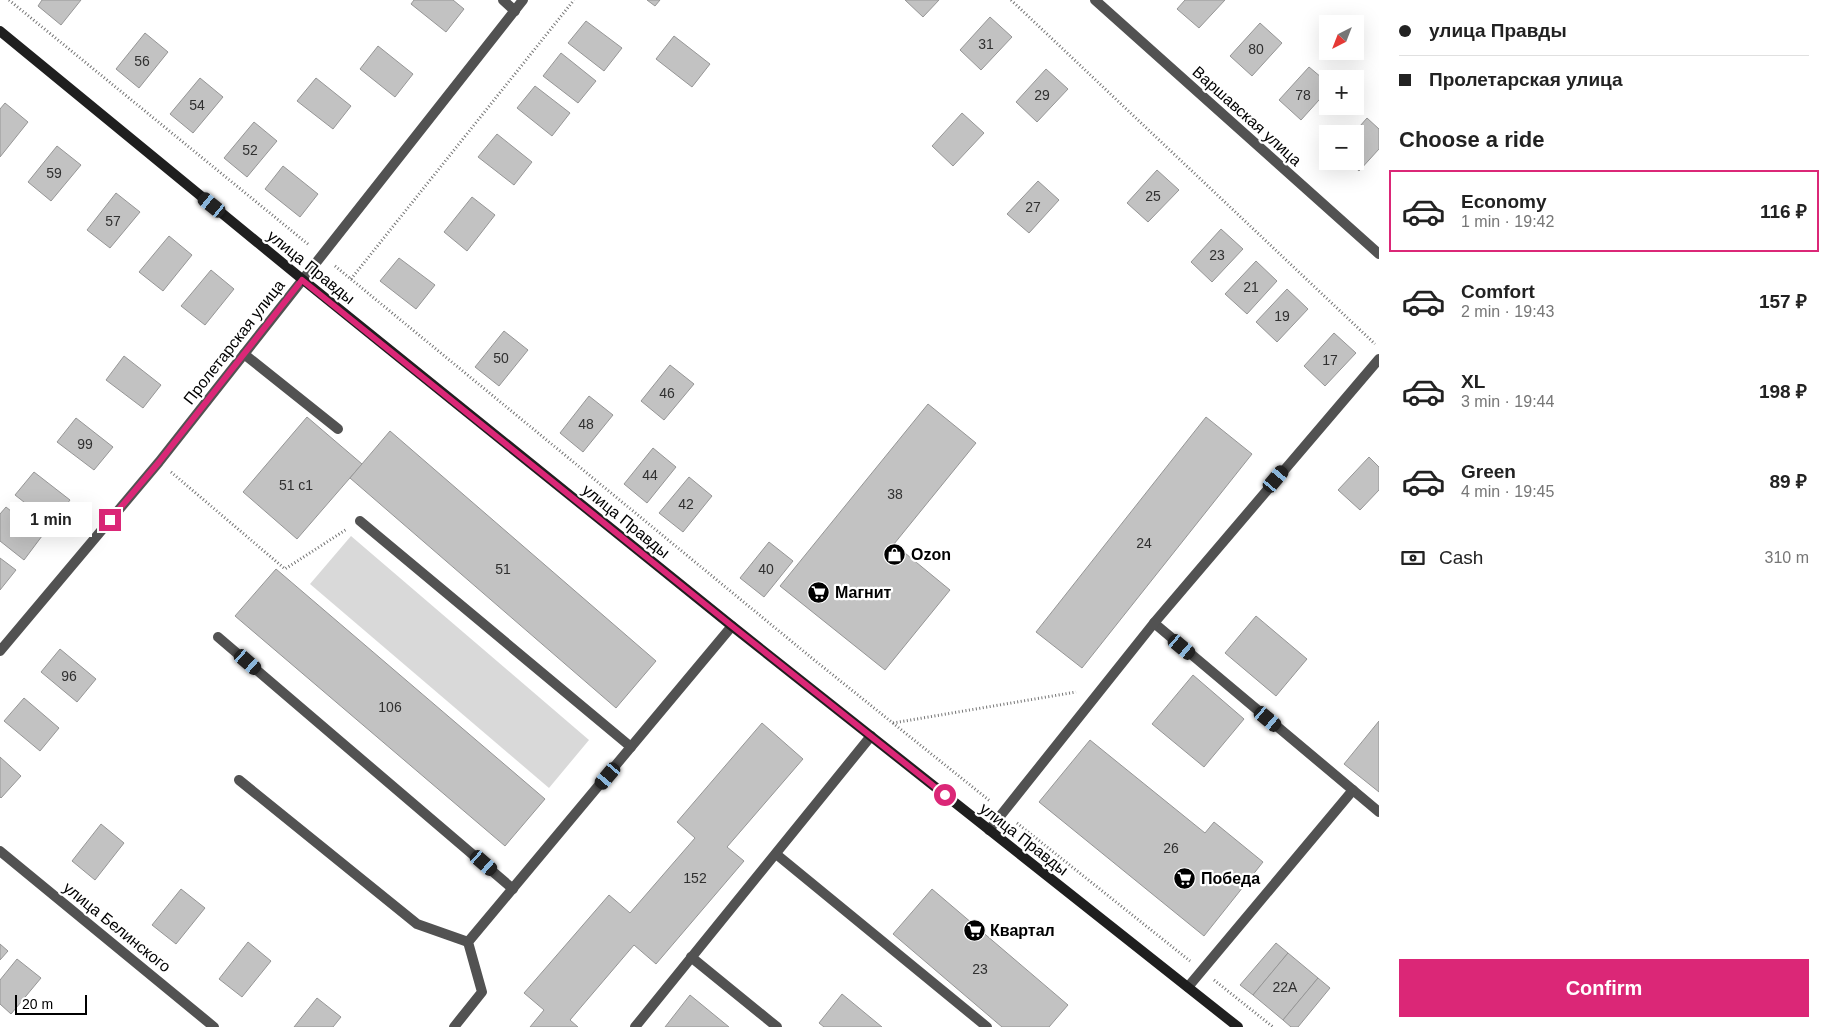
<!DOCTYPE html>
<meta charset="utf-8">
<style>
:root{--surface:#fff;--page:#f6f6f6;--text:#222;--muted:#767676;--line:#e0e0e0;--accent:#db2777}
body{margin:0;font-family:Helvetica,sans-serif;background:var(--page);color:var(--text);height:100vh;display:flex;flex-direction:column;font-size:19px;white-space:nowrap}
*{box-sizing:border-box;margin:0}
p{font-size:16px;color:var(--muted)}
.icon{flex:none;width:28px;height:28px;fill:none;stroke:currentColor;stroke-width:2;stroke-linecap:round;stroke-linejoin:round}
.map{position:relative;flex:1;overflow:hidden}
.details{display:flex;flex-direction:column;background:var(--surface);width:450px}
.details>*{flex:none}
.guide{display:grid;align-content:center;height:110px;padding:0 20px;background:var(--surface)}
.needle{width:32px;rotate:222deg}
.buttons{position:absolute;left:1319px;top:15px;display:grid;gap:10px}
.buttons a{display:grid;place-items:center;width:45px;height:45px;border-radius:0px;background:var(--surface);box-shadow:0 5px 20px #0002;font-size:25px}
.scale{position:absolute;left:15px;bottom:12px;width:72px;box-sizing:border-box;padding-left:5px;border:2px solid #000;border-top:0;font-size:14px;line-height:18px;white-space:nowrap;color:#000;-webkit-text-stroke:4px #fff;paint-order:stroke}
.end{position:absolute;width:22px;height:22px;margin:-11px;border:6px solid #db2777;background:#fff;box-shadow:0 0 0 2px #fff}
.from{border-radius:50%}
.bubble{position:absolute;height:35px;border-radius:0px;background:var(--surface);box-shadow:0 5px 20px #0002;font-size:16px;font-weight:700;line-height:35px;text-align:center}
.car{position:absolute;width:15px;height:30px;margin:-15px -8px;border-radius:6px;box-shadow:0 0 4px 1px #0007;background:linear-gradient(#222 24%,#8ab4d8 0 40%,#222 0 76%,#8ab4d8 0 86%,#222 0)}
.guide b{display:flex;align-items:center;gap:18px;height:48px;font-size:19px}
.guide b+b{border-top:1px solid var(--line)}
.guide i{width:12px;height:12px;background:var(--text)}
ul{padding:0;list-style:none}
li{display:flex;align-items:center;gap:15px;height:82px;margin:0 10px 8px;padding:0 10px;border:2px solid transparent;border-radius:0px}
li div{flex:1}
li b{display:block;font-size:19px}
li em{font-style:normal;font-weight:700}
li.selected{border-color:var(--accent)}
li>.icon{width:45px;height:45px;stroke-width:1.5}
h2{padding:0 20px;font-size:22px;line-height:60px}
.pay{display:flex;align-items:center;gap:12px;height:55px;padding:0 20px;font-size:19px}
.pay p{margin-inline-start:auto}
.button{display:flex;gap:10px;margin-top:auto;padding:10px 20px}
.button a{flex:1;height:58px;border-radius:0px;background:var(--accent);color:#fff;font-size:20px;font-weight:700;line-height:58px;text-align:center}
main{display:flex;flex:1;min-height:0}
.map>svg:first-child{display:block}
.green{fill:#d9d9d9}
.building{fill:#c2c2c2;stroke:#969696}
.lines{fill:none;stroke-linecap:round;stroke-linejoin:round}
.path{stroke:#747474;stroke-width:3;stroke-dasharray:1 2.5;stroke-linecap:butt}
.lane{stroke:#525252;stroke-width:10}
.street{stroke:#525252;stroke-width:10}
.secondary{stroke:#1f1f1f;stroke-width:10}
.route{stroke:#db2777;stroke-width:6}
.labels{text-anchor:middle;dominant-baseline:central;stroke-width:4.5;stroke-linejoin:round;paint-order:stroke}
.number-label{font-size:14px;fill:#303030}
.street-label{font-size:16px;fill:#000;stroke:#fff}
.poi-label{font-size:16px;font-weight:bold;fill:#000;stroke:#fff;text-anchor:start}
</style>
<main>
<div class="map">
<svg width="1379" height="1027" viewBox="0 0 1379 1027">
<rect width="100%" height="100%" fill="#fff"/>
<path class="green" d="M351,536L589,740L549,788L310,584Z"/>
<g class="building">
<path d="M42,0H81L61,25L38,6Z"/>
<path d="M414,0H453L464,9L446,32L411,4Z"/>
<path d="M647,0H660L655,6Z"/>
<path d="M905,0H939L923,17Z"/>
<path d="M1185,0H1225L1199,28L1177,9Z"/>
<path d="M990,17L1012,37L981,70L960,50Z"/>
<path d="M586,21L622,48L604,71L568,43Z"/>
<path d="M1260,23L1282,43L1252,76L1230,56Z"/>
<path d="M145,33L168,52L139,88L116,69Z"/>
<path d="M674,36L710,64L692,87L656,59Z"/>
<path d="M378,46L413,74L395,97L360,69Z"/>
<path d="M561,53L596,81L578,103L543,76Z"/>
<path d="M1309,67L1328,83V90L1301,120L1279,100Z"/>
<path d="M1046,69L1068,89L1037,122L1016,102Z"/>
<path d="M200,78L223,97L193,133L170,114Z"/>
<path d="M316,78L351,106L333,129L297,101Z"/>
<path d="M535,86L570,113L552,136L517,108Z"/>
<path d="M5,103L28,122L0,157V109Z"/>
<path d="M962,113L984,133L953,166L932,146Z"/>
<path d="M1367,118L1379,129V149L1359,171L1348,161H1355V134H1353Z"/>
<path d="M254,122L277,141L247,177L224,158Z"/>
<path d="M497,134L532,162L514,185L478,157Z"/>
<path d="M57,146L81,165L51,201L28,182Z"/>
<path d="M283,166L318,194L300,217L265,189Z"/>
<path d="M1157,170L1179,190L1148,222L1127,203Z"/>
<path d="M1038,181L1059,200L1029,233L1007,214Z"/>
<path d="M116,193L140,212L110,248L87,230Z"/>
<path d="M472,197L495,215L467,251L444,232Z"/>
<path d="M1221,229L1243,249L1212,282L1191,262Z"/>
<path d="M169,236L192,255L163,291L139,272Z"/>
<path d="M399,258L435,285L416,309L380,281Z"/>
<path d="M1256,261L1277,281L1247,314L1225,294Z"/>
<path d="M211,270L234,289L205,325L181,306Z"/>
<path d="M1287,289L1308,309L1277,342L1256,322Z"/>
<path d="M504,331L528,350L499,386L475,367Z"/>
<path d="M1334,333L1356,353L1325,386L1304,366Z"/>
<path d="M124,356L161,385L143,408L106,380Z"/>
<path d="M670,365L694,384L664,420L641,401Z"/>
<path d="M589,396L613,415L583,452L560,433Z"/>
<path d="M928,404L976,443L894,544L950,590L885,670L780,586Z"/>
<path d="M307,417L362,464L297,539L243,492Z"/>
<path d="M1206,417L1252,454L1082,668L1036,632Z"/>
<path d="M76,418L113,447L94,470L57,442Z"/>
<path d="M390,431L656,661L616,708L350,478Z"/>
<path d="M653,448L676,467L647,503L624,484Z"/>
<path d="M1369,457L1379,467V490L1360,510L1338,490Z"/>
<path d="M34,472L70,500L52,524L15,495Z"/>
<path d="M689,477L712,496L683,532L659,513Z"/>
<path d="M6,507L42,536L24,560L0,541V514Z"/>
<path d="M769,542L793,561L764,597L740,578Z"/>
<path d="M0,558L16,570L0,590Z"/>
<path d="M276,569L545,799L505,846L235,616Z"/>
<path d="M1256,616L1307,659L1276,696L1225,653Z"/>
<path d="M60,649L96,679L77,702L41,672Z"/>
<path d="M1193,675L1244,719L1204,767L1152,724Z"/>
<path d="M24,698L59,728L40,751L4,721Z"/>
<path d="M1379,721V792L1344,764Z"/>
<path d="M762,723L803,759L727,847L744,861L656,964L634,945L570,1020L578,1027H530L544,1010L524,993L609,895L630,913L695,838L677,822Z"/>
<path d="M1090,740L1205,833L1214,822L1263,862L1204,936L1039,802Z"/>
<path d="M0,757L21,776L1,798L0,797Z"/>
<path d="M101,824L124,843L95,880L72,861Z"/>
<path d="M181,889L205,908L176,944L152,925Z"/>
<path d="M932,889L1068,1005L1049,1027H1002L893,934Z"/>
<path d="M248,942L271,961L242,997L219,979Z"/>
<path d="M1276,943L1288,953L1253,995L1240,985Z"/>
<path d="M0,944L8,951L0,960Z"/>
<path d="M1288,953L1318,978L1283,1020L1253,995Z"/>
<path d="M17,959L41,978L11,1014L0,1004V980Z"/>
<path d="M1318,978L1330,988L1298,1027H1291L1283,1020Z"/>
<path d="M842,994L882,1027H824L819,1023Z"/>
<path d="M690,995L729,1027H665Z"/>
<path d="M317,998L341,1017L333,1027H294Z"/>
</g>
<g class="lines">
<g class="path">
<path d="M9,0L309,245"/>
<path d="M1011,0L1375,344"/>
<path d="M335,266L813,659L990,801"/>
<path d="M351,279L574,0"/>
<path d="M171,472L285,569L347,529"/>
<path d="M893,723L1076,692"/>
<path d="M1017,823L1190,961"/>
<path d="M1214,980L1273,1027"/>
</g>
<g class="lane">
<path d="M244,354L338,429"/>
<path d="M360,521L631,747"/>
<path d="M1154,623L1379,812"/>
<path d="M218,637L513,889"/>
<path d="M239,780L417,924L468,942"/>
<path d="M989,830L1154,623L1379,359"/>
<path d="M776,854L987,1027"/>
<path d="M691,957L777,1027"/>
<path d="M1188,987L1353,790"/>
<path d="M454,1027L482,992L468,942L732,626"/>
<path d="M635,1027L871,736"/>
</g>
<g class="street">
<path d="M503,0L515,11"/>
<path d="M1095,0L1379,254"/>
<path d="M0,651L159,462L523,0"/>
<path d="M0,851L214,1027"/>
</g>
<path class="secondary" d="M0,31L302,279L732,626L1238,1027"/>
</g>
<g class="lines">
<path class="route" d="M110,520L159,462L302,280L732,626L945,795"/>
</g>
<defs>
<symbol id="shop-disc" viewBox="-11 -11 22 22"><circle r="9.5" fill="#000" stroke="#fff"/><path d="M-5-2.5h2.3a2.7 3.5 0 0 1 5.4 0H5L5.5 6h-11ZM-1.5-2.5h3a1.5 2.3 0 0 0-3 0Z" fill="#fff"/></symbol>
<symbol id="supermarket-disc" viewBox="-11 -11 22 22"><circle r="9.5" fill="#000" stroke="#fff"/><path d="M-6-5.5h2.5l.6 2H6L4.5 2H-2.5L-4.4-4H-6ZM-1.5 3.2a1.3 1.3 0 1 0 .1 0ZM3 3.2a1.3 1.3 0 1 0 .1 0Z" fill="#fff"/></symbol>
</defs>
<g fill-rule="evenodd">
<use href="#shop-disc" x="882" y="542" width="25" height="25"/>
<use href="#supermarket-disc" x="806" y="580" width="25" height="25"/>
<use href="#supermarket-disc" x="1172" y="866" width="25" height="25"/>
<use href="#supermarket-disc" x="962" y="918" width="25" height="25"/>
</g>
<g class="labels">
<g class="number-label">
<text x="986" y="44">31</text>
<text x="1256" y="49">80</text>
<text x="142" y="61">56</text>
<text x="1042" y="95">29</text>
<text x="1303" y="95">78</text>
<text x="197" y="105">54</text>
<text x="250" y="150">52</text>
<text x="54" y="173">59</text>
<text x="1153" y="196">25</text>
<text x="1033" y="207">27</text>
<text x="113" y="221">57</text>
<text x="1217" y="255">23</text>
<text x="1251" y="287">21</text>
<text x="1282" y="316">19</text>
<text x="501" y="358">50</text>
<text x="1330" y="360">17</text>
<text x="667" y="393">46</text>
<text x="586" y="424">48</text>
<text x="85" y="444">99</text>
<text x="650" y="475">44</text>
<text x="296" y="485">51 с1</text>
<text x="895" y="494">38</text>
<text x="686" y="504">42</text>
<text x="1144" y="543">24</text>
<text x="503" y="569">51</text>
<text x="766" y="569">40</text>
<text x="69" y="676">96</text>
<text x="390" y="707">106</text>
<text x="1171" y="848">26</text>
<text x="695" y="878">152</text>
<text x="980" y="969">23</text>
<text x="1285" y="987">22А</text>
</g>
<g class="street-label">
<text transform="translate(1247 116) rotate(42)">Варшавская улица</text>
<text transform="translate(311 267) rotate(39)">улица Правды</text>
<text transform="translate(234 342) rotate(-52)">Пролетарская улица</text>
<text transform="translate(626 521) rotate(39)">улица Правды</text>
<text transform="translate(1024 839) rotate(38)">улица Правды</text>
<text transform="translate(117 927) rotate(39)">улица Белинского</text>
</g>
<g class="poi-label">
<text x="911" y="554">Ozon</text>
<text x="835" y="592">Магнит</text>
<text x="1201" y="878">Победа</text>
<text x="990" y="930">Квартал</text>
</g>
</g>
</svg>
<div class="buttons">
<a><svg class="needle" viewBox="-14 -14 28 28"><path d="M0-13l5 13h-10z" fill="#e53935"/><path d="M0 13l5-13h-10z" fill="#767676"/></svg></a>
<a>+</a>
<a>−</a>
</div>
<div class="scale">20 m</div>
<i class="end from" style="left:945px;top:795px"></i>
<i class="end" style="left:110px;top:520px"></i>
<div class="bubble" style="left:10px;top:502px;width:82px">1 min</div>
<i class="car" style="left:212px;top:205px;rotate:309deg"></i>
<i class="car" style="left:1276px;top:479px;rotate:40deg"></i>
<i class="car" style="left:1182px;top:647px;rotate:130deg"></i>
<i class="car" style="left:248px;top:662px;rotate:131deg"></i>
<i class="car" style="left:1268px;top:719px;rotate:130deg"></i>
<i class="car" style="left:608px;top:776px;rotate:220deg"></i>
<i class="car" style="left:484px;top:863px;rotate:131deg"></i>
</div>
<section class="details">
<div class="guide">
<b><i class="from"></i>улица Правды</b>
<b><i></i>Пролетарская улица</b>
</div>
<h2>Choose a ride</h2>
<ul>
<li class="selected"><svg class="icon" aria-label="car" viewBox="0 0 24 24"><path d="M5 17H2v-5l4-1 3-4h7l3 4 3 1v5h-3M9 17h6M6 11h13"/><circle cx="7" cy="17" r="2"/><circle cx="17" cy="17" r="2"/></svg><div><b>Economy</b><p>1 min · 19:42</p></div><em>116 ₽</em></li>
<li><svg class="icon" aria-label="car" viewBox="0 0 24 24"><path d="M5 17H2v-5l4-1 3-4h7l3 4 3 1v5h-3M9 17h6M6 11h13"/><circle cx="7" cy="17" r="2"/><circle cx="17" cy="17" r="2"/></svg><div><b>Comfort</b><p>2 min · 19:43</p></div><em>157 ₽</em></li>
<li><svg class="icon" aria-label="car" viewBox="0 0 24 24"><path d="M5 17H2v-5l4-1 3-4h7l3 4 3 1v5h-3M9 17h6M6 11h13"/><circle cx="7" cy="17" r="2"/><circle cx="17" cy="17" r="2"/></svg><div><b>XL</b><p>3 min · 19:44</p></div><em>198 ₽</em></li>
<li><svg class="icon" aria-label="car" viewBox="0 0 24 24"><path d="M5 17H2v-5l4-1 3-4h7l3 4 3 1v5h-3M9 17h6M6 11h13"/><circle cx="7" cy="17" r="2"/><circle cx="17" cy="17" r="2"/></svg><div><b>Green</b><p>4 min · 19:45</p></div><em>89 ₽</em></li>
</ul>
<div class="pay"><svg class="icon" aria-label="cash" viewBox="0 0 24 24"><path d="M3 7h18v10H3z"/><circle cx="12" cy="12" r="2"/></svg>Cash<p>310 m</p></div>
<div class="button"><a>Confirm</a></div>
</section>
</main>
